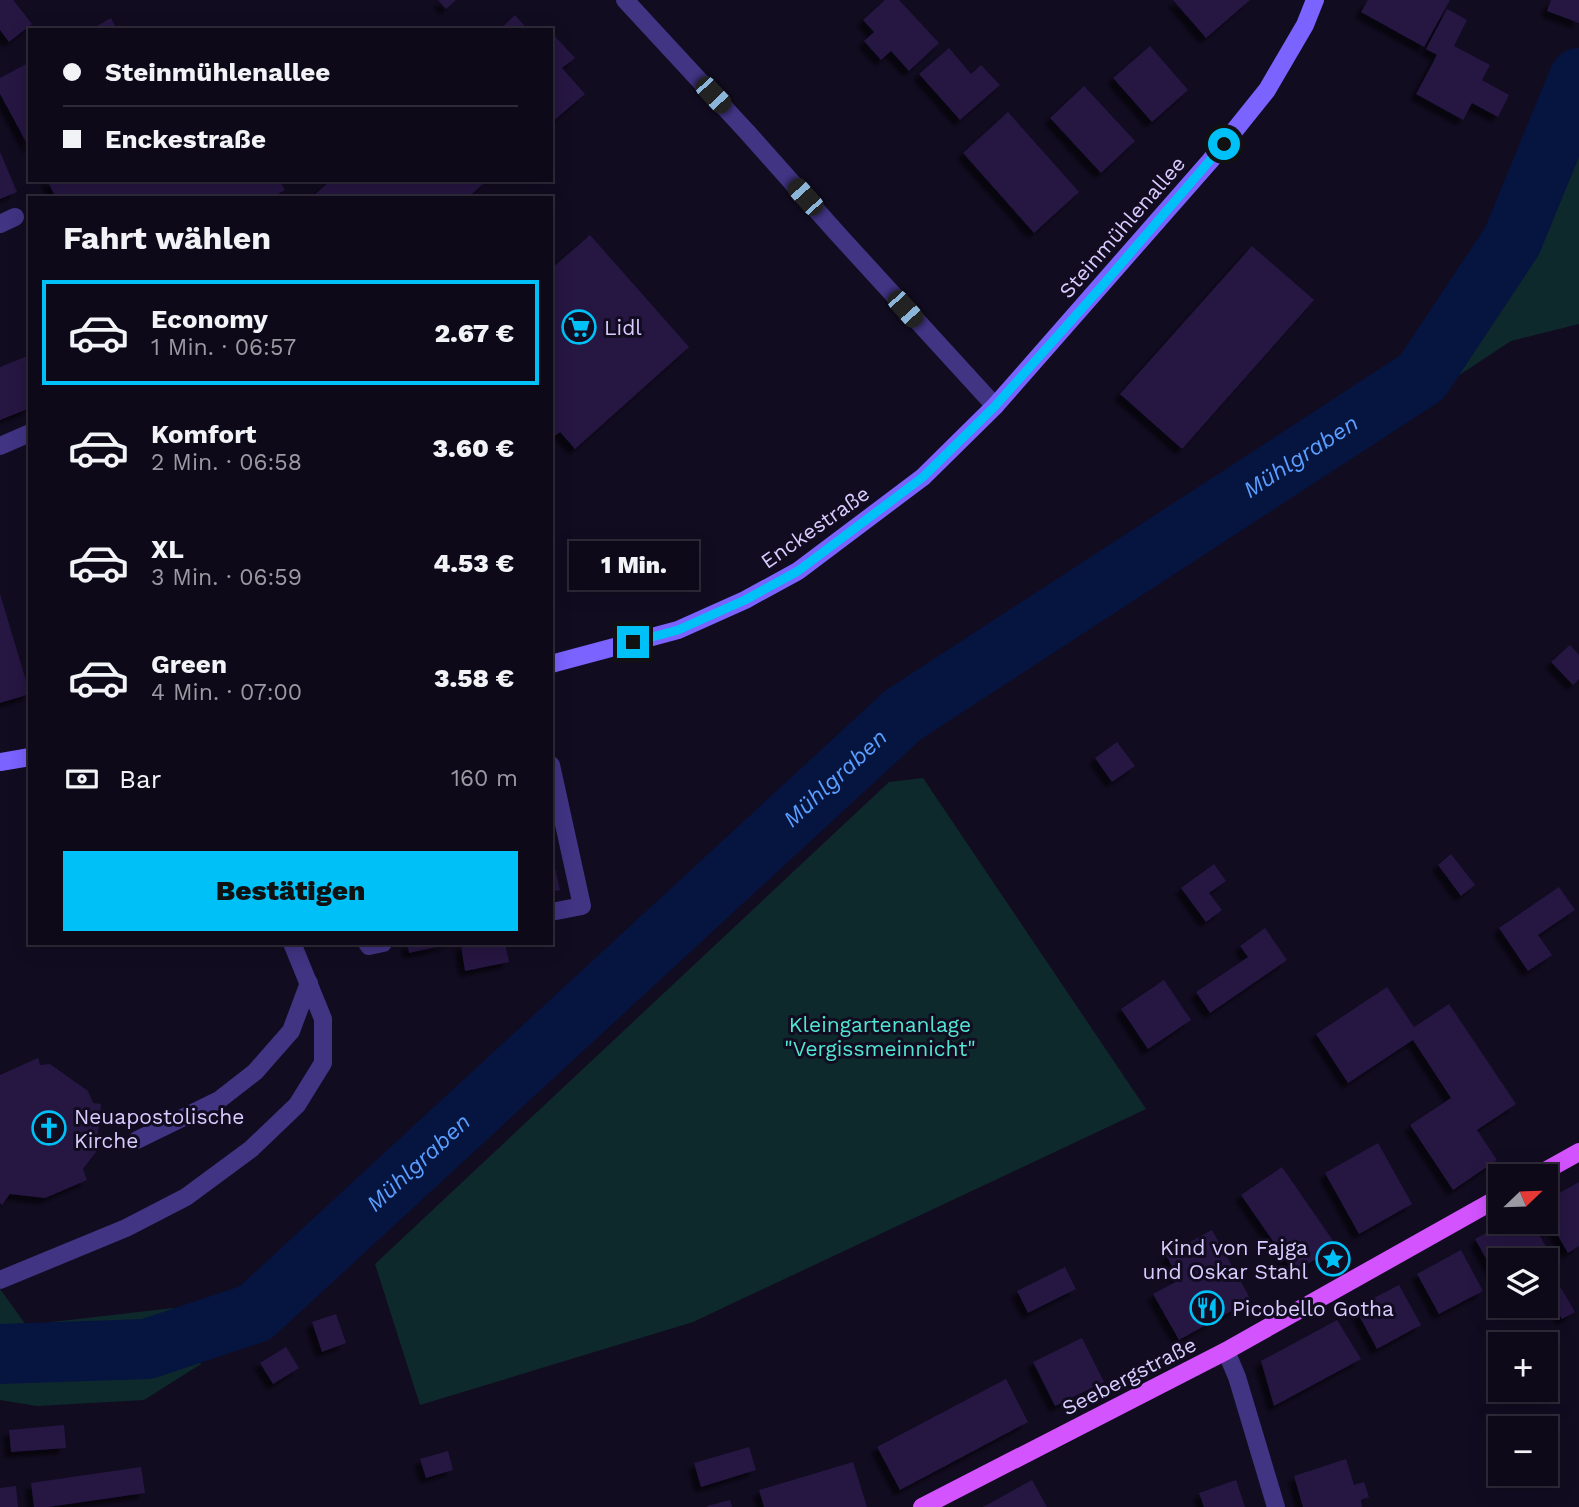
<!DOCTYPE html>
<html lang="de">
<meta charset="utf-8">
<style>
:root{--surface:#0e0919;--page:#1c1726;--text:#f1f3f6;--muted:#9b9aa2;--line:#2e2a38;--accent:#00c1f7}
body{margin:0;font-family:"Work Sans",sans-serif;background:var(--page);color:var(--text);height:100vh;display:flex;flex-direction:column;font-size:26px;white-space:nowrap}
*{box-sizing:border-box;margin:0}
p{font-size:23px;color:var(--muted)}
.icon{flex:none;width:38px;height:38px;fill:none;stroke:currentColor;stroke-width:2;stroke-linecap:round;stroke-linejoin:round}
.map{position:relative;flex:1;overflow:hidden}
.side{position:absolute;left:28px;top:196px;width:525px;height:749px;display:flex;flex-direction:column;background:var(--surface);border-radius:0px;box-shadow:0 4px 18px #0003,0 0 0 2px var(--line)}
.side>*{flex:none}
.guide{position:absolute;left:28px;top:28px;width:525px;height:154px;border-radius:0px;box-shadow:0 4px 18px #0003,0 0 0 2px var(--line);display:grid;align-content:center;height:154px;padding:0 35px;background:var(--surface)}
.needle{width:46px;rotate:67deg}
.tools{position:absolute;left:1488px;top:1164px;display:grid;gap:14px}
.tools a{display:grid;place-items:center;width:70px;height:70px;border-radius:0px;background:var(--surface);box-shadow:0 4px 18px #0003,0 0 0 2px var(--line);font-size:35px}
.end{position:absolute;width:32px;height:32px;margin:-16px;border:9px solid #00c1f7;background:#111;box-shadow:0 0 0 4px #111}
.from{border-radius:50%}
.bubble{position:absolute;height:49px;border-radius:0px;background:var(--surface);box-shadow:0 4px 18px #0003,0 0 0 2px var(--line);font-size:23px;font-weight:800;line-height:49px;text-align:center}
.car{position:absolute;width:21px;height:42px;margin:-21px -10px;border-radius:9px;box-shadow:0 0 5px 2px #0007;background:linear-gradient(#222 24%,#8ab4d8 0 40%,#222 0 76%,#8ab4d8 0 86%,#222 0)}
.guide b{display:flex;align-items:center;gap:24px;height:66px;font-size:26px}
.guide b+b{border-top:2px solid var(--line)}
.guide i{width:18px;height:18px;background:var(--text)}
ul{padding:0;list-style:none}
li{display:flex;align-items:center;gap:21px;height:105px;margin:0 14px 10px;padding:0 21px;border:4px solid transparent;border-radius:0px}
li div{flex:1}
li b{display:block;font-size:26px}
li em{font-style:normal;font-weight:800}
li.on{border-color:var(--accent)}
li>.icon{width:63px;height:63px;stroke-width:1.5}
h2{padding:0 35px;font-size:32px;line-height:84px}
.pay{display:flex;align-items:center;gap:18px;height:77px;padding:0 35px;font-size:26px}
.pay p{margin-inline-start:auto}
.button{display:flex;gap:14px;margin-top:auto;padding:14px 35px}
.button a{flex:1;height:80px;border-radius:0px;background:var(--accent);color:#111;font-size:28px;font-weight:800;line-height:80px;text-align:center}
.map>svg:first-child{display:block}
.green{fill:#0e292c}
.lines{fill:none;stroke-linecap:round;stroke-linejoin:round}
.river{stroke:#061440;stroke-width:60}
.building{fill:#251743;filter:url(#shadow)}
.service{stroke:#403483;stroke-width:18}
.minor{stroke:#403483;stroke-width:18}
.secondary{stroke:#7a63ff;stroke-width:18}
.primary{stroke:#d353ff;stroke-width:18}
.route{stroke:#00c1f7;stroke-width:9}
.labels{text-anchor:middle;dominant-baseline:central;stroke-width:6;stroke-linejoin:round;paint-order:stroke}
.street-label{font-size:21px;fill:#d8ccff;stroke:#120c21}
.poi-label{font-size:21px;fill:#d8ccff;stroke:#120c21;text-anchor:start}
.park-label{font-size:21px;fill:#51e6d3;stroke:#120c21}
.water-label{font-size:23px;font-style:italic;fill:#5a9fff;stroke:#120c21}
</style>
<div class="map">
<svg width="1579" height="1507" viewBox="0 0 1579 1507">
<defs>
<filter id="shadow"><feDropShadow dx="-6" dy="6" stdDeviation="2" flood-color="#0009"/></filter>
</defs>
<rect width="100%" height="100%" fill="#120c21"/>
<g class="green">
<path d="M1573,104L1579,108V324L1511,341L1432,393L1363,423L1352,426L1423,381L1512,241Z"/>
<path d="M923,778L1146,1109L693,1322L420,1405L375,1264L889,782Z"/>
<path d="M0,1289L26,1325L173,1308L201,1364L144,1400L37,1406L0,1400Z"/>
</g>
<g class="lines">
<path class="river" id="s1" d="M0,1354L147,1349L255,1313L903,715L1422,377L1512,241L1579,78"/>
</g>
<g class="building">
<path d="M0,0H13L32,24L9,42L0,30Z"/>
<path d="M438,0H456L446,9Z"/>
<path d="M885,0H899L939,43L909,71L891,51L881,60L864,41L874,32L863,20Z"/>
<path d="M1173,0H1250L1206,38Z"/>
<path d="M1368,0H1450L1424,47L1361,12Z"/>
<path d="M1551,0H1579V23L1547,11Z"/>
<path d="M1447,9L1467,20L1454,46L1490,65L1482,80L1509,95L1498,117L1472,103L1463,120L1416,94L1437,55L1426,49Z"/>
<path d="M515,15L528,30H499Z"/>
<path d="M111,18L117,30H90Z"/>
<path d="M551,32L575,58L562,68L585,94L551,123Z"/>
<path d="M1150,46L1188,90L1152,122L1113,78Z"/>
<path d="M949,48L971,74L981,65L1000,85L960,120L919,74Z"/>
<path d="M30,62V149L0,94V78Z"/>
<path d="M1084,86L1135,141L1101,173L1050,118Z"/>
<path d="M1008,112L1079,192L1034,233L963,153Z"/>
<path d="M0,152L17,192L0,199Z"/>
<path d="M47,180H279L285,190L271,198H56Z"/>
<path d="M331,180H487L468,198H311Z"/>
<path d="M590,235L689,347L575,449L560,432L551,439V269Z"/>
<path d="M1252,246L1314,300L1182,449L1120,394Z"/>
<path d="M30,355V408L0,420V367Z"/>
<path d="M0,594L30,694L0,703Z"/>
<path d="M1570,645L1579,655V679L1573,685L1551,662Z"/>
<path d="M1117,742L1135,766L1112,782L1095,758Z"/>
<path d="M551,851L560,890L551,892Z"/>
<path d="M1451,854L1475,885L1461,896L1438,865Z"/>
<path d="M1214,864L1226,881L1209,893L1222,910L1206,922L1181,888Z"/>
<path d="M1559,887L1575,910L1538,935L1552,955L1528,971L1499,928Z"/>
<path d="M1265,928L1287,960L1210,1013L1196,992L1248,957L1240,946Z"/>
<path d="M407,943H449V944L409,953Z"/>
<path d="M468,943H505L509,962L465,971L461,945Z"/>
<path d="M1164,980L1191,1020L1148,1049L1121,1009Z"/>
<path d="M1387,987L1414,1027L1449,1004L1516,1104L1477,1130L1497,1160L1453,1190L1410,1125L1451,1098L1413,1040L1348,1083L1316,1034Z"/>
<path d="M38,1058L40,1065L50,1064L88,1091L93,1103L101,1104L96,1152L83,1169L87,1180L45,1198L10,1194L2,1205L0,1203V1075Z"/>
<path d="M1378,1143L1412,1204L1359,1234L1325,1173Z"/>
<path d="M1282,1167L1336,1245L1295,1273L1241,1195Z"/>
<path d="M1579,1182V1246L1568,1253L1545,1214V1201Z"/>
<path d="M1508,1222H1532L1549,1252L1534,1260H1500V1283L1475,1239Z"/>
<path d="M1212,1230L1251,1300L1179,1340L1153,1294L1179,1280L1166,1255Z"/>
<path d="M1461,1250L1483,1291L1439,1314L1417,1274Z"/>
<path d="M1065,1267L1076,1289L1028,1313L1017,1291Z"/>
<path d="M1558,1283L1575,1312L1562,1319L1545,1292Z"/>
<path d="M1399,1285L1421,1325L1377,1349L1355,1308Z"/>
<path d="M336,1314L346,1343L322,1352L312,1322Z"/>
<path d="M1337,1320L1361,1359L1274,1406L1261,1361Z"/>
<path d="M1082,1338L1104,1382L1055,1406L1033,1362Z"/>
<path d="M286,1347L299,1368L273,1384L260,1363Z"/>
<path d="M1006,1379L1028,1422L900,1490L877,1447Z"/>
<path d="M64,1425L66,1448L11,1452L9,1430Z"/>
<path d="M749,1447L756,1470L701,1487L694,1463Z"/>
<path d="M448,1451L453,1470L426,1478L420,1459Z"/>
<path d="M1346,1459L1354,1485L1364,1482L1369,1497L1361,1500L1362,1507H1303L1294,1476Z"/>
<path d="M853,1462L867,1507H764L759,1490Z"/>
<path d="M141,1467L145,1493L48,1507H34L31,1483Z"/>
<path d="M1032,1480L1047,1507H983Z"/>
<path d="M1236,1480L1245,1507H1204L1199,1493Z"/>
<path d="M16,1486L18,1507H0V1488Z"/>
<path d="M730,1500L732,1507H707V1506Z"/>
</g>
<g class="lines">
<g class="service">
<path d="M748,133L836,232"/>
<path d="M0,224L15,217"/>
<path d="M0,446L30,433"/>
<path d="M551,765L582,906L551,912"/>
<path d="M367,943L369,946L383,943"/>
<path d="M137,1140L219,1100L255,1072L291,1031L309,983"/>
<path d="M0,1280L126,1228L186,1197L251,1149L297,1105L323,1063V1019L292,943"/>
</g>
<g class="minor">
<path d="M625,0L748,133"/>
<path d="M836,232L995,406"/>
<path d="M1226,1351L1237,1377L1276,1507"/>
</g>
<g class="secondary">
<path d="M551,664L678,630L745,600L798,571L923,477L995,406L1210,161L1267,90L1305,25L1315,0"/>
<path d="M0,762L30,757"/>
</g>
<g class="primary">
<path d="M1536,1176L1579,1152"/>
<path d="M922,1507L1226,1351L1500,1197"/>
</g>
</g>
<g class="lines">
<path class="route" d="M633,642L678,630L745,600L798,571L923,477L995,406L1102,286L1224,144"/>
</g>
<defs>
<symbol id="supermarket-ring" viewBox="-11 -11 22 22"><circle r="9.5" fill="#120c21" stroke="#00c1f7" stroke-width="1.5"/><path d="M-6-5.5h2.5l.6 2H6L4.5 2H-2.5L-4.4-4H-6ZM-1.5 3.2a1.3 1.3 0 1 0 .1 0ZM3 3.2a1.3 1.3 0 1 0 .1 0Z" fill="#00c1f7"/></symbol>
<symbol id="church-ring" viewBox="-11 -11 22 22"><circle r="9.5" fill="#120c21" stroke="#00c1f7" stroke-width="1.5"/><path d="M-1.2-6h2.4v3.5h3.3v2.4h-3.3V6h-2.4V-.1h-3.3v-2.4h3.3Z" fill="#00c1f7"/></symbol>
<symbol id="sight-ring" viewBox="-11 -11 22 22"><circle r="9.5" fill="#120c21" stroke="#00c1f7" stroke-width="1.5"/><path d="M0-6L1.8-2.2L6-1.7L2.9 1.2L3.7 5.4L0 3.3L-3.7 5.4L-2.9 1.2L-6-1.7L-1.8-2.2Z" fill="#00c1f7"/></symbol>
<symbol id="restaurant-ring" viewBox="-11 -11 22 22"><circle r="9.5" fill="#120c21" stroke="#00c1f7" stroke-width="1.5"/><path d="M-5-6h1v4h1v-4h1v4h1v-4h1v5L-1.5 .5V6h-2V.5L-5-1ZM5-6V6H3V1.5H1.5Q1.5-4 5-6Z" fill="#00c1f7"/></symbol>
</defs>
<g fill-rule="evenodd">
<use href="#supermarket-ring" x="560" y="308" width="38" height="38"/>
<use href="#church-ring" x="30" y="1109" width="38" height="38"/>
<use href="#sight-ring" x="1314" y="1240" width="38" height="38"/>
<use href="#restaurant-ring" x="1188" y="1289" width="38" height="38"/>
</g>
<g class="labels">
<g class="street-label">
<text transform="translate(1122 227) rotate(-49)">Steinmühlenallee</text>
<text transform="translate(815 527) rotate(-35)">Enckestraße</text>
<text transform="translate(1129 1376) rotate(-27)">Seebergstraße</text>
</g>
<g class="poi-label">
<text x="604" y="327">Lidl</text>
<text x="74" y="1116">Neuapostolische<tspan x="74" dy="24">Kirche</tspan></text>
<text x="1308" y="1247" text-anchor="end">Kind von Fajga<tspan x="1308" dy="24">und Oskar Stahl</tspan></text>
<text x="1232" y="1308">Picobello Gotha</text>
</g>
<g class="park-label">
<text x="880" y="1024">Kleingartenanlage<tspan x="880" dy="24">"Vergissmeinnicht"</tspan></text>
</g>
<g class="water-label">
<text stroke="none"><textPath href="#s1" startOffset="1617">Mühlgraben</textPath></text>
<text stroke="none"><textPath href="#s1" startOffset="1050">Mühlgraben</textPath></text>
<text stroke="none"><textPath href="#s1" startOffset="483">Mühlgraben</textPath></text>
</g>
</g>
</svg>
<div class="tools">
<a><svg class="needle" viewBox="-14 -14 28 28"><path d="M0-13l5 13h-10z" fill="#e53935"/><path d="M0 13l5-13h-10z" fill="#9b9aa2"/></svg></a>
<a><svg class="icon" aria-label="layers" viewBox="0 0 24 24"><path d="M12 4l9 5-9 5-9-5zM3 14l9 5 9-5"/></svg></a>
<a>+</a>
<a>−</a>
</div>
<i class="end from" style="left:1224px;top:144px"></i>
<i class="end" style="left:633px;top:642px"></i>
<div class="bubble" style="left:569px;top:541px;width:130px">1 Min.</div>
<i class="car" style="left:713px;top:95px;rotate:137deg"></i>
<i class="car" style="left:805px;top:197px;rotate:318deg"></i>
<i class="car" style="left:905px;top:309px;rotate:138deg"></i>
<div class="guide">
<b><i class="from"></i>Steinmühlenallee</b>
<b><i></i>Enckestraße</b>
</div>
<section class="side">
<h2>Fahrt wählen</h2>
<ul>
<li class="on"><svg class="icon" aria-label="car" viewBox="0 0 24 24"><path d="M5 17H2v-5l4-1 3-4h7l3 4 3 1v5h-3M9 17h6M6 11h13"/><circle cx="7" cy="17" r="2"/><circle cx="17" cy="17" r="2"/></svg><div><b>Economy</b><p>1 Min. · 06:57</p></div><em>2.67 €</em></li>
<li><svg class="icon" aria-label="car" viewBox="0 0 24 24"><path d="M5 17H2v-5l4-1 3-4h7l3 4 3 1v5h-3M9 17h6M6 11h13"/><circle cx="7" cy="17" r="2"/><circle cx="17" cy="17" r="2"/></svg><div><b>Komfort</b><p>2 Min. · 06:58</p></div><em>3.60 €</em></li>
<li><svg class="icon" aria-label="car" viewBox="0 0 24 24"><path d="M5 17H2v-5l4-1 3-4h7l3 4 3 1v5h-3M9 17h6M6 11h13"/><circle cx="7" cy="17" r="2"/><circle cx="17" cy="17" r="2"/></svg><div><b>XL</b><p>3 Min. · 06:59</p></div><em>4.53 €</em></li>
<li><svg class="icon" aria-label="car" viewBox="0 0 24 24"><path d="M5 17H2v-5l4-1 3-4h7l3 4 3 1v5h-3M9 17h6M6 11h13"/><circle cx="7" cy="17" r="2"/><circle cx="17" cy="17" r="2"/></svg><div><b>Green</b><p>4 Min. · 07:00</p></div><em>3.58 €</em></li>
</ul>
<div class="pay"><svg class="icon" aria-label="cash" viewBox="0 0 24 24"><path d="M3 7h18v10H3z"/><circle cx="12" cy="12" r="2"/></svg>Bar<p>160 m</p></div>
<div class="button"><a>Bestätigen</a></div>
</section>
</div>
